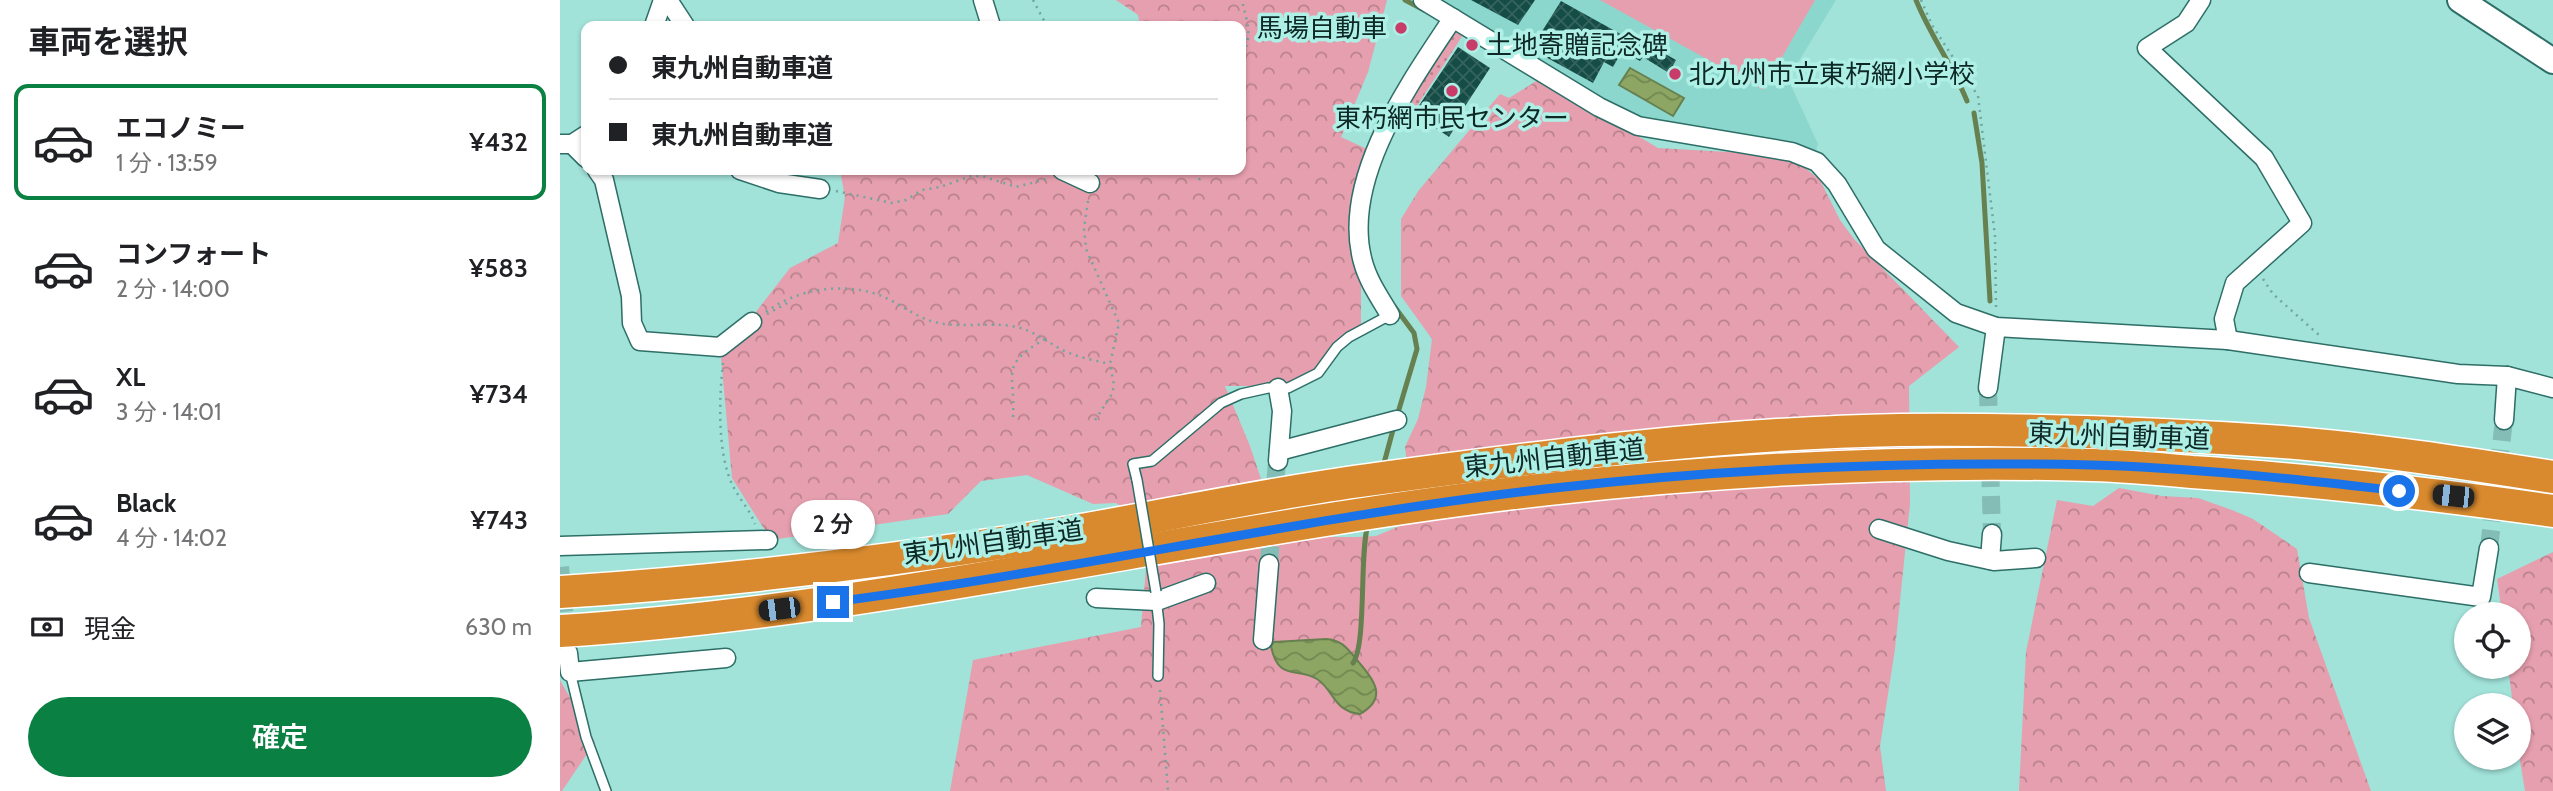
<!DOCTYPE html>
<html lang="ja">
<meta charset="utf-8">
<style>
:root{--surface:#fff;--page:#f6f6f6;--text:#202124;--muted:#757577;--line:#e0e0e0;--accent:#0b8043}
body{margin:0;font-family:Cabin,"Noto Sans JP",sans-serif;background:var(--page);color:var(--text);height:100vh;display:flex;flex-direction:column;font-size:26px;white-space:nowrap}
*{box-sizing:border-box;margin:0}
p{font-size:23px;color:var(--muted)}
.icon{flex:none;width:38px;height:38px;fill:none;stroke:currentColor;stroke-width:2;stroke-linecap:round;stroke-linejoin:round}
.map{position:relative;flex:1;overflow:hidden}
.drawer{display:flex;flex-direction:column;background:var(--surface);width:560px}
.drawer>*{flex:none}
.hud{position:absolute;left:21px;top:21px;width:665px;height:154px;border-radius:14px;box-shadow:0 2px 5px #0004;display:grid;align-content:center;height:154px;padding:0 28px;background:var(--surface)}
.controls{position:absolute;left:1894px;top:602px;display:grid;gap:14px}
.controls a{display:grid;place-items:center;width:77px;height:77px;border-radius:50%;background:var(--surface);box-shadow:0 2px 5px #0004;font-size:35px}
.end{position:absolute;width:32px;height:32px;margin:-16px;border:9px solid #1a73e8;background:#fff;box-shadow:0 0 0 4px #fff}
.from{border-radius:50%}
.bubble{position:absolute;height:49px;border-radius:24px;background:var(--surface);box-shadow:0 2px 5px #0004;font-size:23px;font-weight:600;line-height:49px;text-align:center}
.car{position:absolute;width:21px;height:42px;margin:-21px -10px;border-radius:9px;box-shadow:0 0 5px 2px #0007;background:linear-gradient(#222 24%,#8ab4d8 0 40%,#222 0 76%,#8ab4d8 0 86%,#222 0)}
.hud b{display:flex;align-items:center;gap:24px;height:66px;font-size:26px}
.hud b+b{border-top:2px solid var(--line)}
.hud i{width:18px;height:18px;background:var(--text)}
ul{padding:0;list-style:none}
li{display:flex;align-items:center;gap:21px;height:116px;margin:0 14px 10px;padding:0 14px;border:4px solid transparent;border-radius:14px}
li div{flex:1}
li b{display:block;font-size:26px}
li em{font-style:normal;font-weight:600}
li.on{border-color:var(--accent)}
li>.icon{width:63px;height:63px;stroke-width:1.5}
h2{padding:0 28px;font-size:32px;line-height:84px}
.pay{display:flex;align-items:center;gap:18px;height:77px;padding:0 28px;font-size:26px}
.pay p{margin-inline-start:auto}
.action{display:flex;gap:14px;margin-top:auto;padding:14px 28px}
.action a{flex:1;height:80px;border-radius:42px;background:var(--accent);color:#fff;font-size:28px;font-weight:600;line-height:80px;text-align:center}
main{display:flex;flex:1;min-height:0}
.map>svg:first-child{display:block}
.built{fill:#8bd7cd}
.grass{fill:url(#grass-dots)}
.forest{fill:url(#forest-crowns)}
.garden{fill:#e69fae}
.water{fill:url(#water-waves);stroke:#678050;stroke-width:2}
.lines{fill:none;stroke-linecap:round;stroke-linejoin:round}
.stream{stroke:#678050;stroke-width:5}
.building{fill:url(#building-cross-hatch)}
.street-tunnel{stroke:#83bdb5;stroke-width:18;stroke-dasharray:18 9;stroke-linecap:butt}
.lane-casing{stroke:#2d6e67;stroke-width:12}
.street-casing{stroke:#2d6e67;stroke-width:21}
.secondary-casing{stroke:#2d6e67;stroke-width:28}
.highway-casing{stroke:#fff;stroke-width:35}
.path{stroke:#71a59e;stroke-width:2.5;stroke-dasharray:2 5;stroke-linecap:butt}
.lane{stroke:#fff;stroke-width:9}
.street{stroke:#fff;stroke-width:18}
.secondary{stroke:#fff;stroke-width:24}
.highway{stroke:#d98a2e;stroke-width:32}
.lane-bridge-casing{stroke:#2d6e67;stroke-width:12;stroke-linecap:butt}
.lane-bridge{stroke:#fff;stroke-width:9}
.route{stroke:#1a73e8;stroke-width:9}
.poi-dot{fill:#c93c6a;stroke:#aeefe6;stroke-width:2.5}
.labels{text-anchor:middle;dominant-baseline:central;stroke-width:7;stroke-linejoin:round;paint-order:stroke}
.poi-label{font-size:26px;fill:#0d2825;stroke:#aeefe6;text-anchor:start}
.street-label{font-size:26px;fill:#0d2825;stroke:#aeefe6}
</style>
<main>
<section class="drawer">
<h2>車両を選択</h2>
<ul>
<li class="on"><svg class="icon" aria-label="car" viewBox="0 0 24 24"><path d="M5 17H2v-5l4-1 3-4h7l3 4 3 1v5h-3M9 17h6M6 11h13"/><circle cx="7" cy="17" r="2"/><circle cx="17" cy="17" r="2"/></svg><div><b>エコノミー</b><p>1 分 · 13:59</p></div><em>¥432</em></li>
<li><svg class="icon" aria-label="car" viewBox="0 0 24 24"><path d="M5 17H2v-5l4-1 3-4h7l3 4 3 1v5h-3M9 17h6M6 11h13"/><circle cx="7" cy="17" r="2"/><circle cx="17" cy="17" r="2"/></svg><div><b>コンフォート</b><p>2 分 · 14:00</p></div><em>¥583</em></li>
<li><svg class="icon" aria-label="car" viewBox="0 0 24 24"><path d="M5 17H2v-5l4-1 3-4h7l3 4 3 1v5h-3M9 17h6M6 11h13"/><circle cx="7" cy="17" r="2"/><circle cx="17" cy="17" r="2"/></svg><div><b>XL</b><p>3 分 · 14:01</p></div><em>¥734</em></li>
<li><svg class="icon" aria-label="car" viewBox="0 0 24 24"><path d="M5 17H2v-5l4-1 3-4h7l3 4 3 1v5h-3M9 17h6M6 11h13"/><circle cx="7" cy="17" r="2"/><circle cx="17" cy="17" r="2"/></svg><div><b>Black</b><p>4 分 · 14:02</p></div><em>¥743</em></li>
</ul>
<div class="pay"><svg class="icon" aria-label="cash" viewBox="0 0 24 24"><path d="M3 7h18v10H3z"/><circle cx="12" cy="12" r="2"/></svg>現金<p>630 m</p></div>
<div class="action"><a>確定</a></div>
</section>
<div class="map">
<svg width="1993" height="791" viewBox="0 0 1993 791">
<defs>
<pattern id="grass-dots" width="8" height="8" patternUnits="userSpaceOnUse" patternTransform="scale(1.75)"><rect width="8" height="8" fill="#e69fae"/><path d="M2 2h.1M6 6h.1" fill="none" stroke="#b9828d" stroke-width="1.8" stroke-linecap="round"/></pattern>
<pattern id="forest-crowns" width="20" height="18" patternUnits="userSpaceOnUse" patternTransform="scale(1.75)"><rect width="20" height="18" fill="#e69fae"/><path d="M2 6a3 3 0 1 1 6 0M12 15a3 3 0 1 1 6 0" fill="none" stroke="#b9828d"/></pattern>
<pattern id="water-waves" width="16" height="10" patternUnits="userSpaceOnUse" patternTransform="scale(1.75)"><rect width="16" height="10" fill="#8da663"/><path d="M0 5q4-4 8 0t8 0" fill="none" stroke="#728751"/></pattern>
<pattern id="building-cross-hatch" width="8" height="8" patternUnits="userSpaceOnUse" patternTransform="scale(1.75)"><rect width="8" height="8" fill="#154c46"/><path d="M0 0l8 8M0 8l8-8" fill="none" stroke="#35635e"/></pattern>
</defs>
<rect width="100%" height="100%" fill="#a1e2d9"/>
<path class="built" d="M874,0H1276L1228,79L1258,144L1254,157L1102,136L1035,94Z"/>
<path class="grass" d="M895,31L903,35L853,112L844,106Z"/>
<g class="forest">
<path d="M556,0H827L808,72L781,137L809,150L801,275V327L758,370L729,386H665L690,446L706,494L716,508L733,525L756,537H796L816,536L854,520L845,447L858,419L866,387L872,339L841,296V219L859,190L940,94L949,98L981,78L1098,148L1204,154L1239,163L1260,180L1280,220L1294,239L1399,347L1349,386L1350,504L1335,649L1320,746L1326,791H390L413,660L581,627L586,568L572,514L556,503L533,504L467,475L421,481L388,514L211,540L172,478L161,357L230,268L278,243L285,197L280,170H491L509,182L530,170H681V26H580L578,15Z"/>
<path d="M1559,488L1602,496L1638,498L1672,510L1693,519L1737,549L1749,618L1811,791H1459L1466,652L1497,500L1533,506Z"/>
<path d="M1993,552V791H1965L1958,748V705H1953L1948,667H1958V614H1942L1937,579Z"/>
<path d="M0,680L35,742L2,791H0Z"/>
</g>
<path class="garden" d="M1040,0H1255L1203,90Z"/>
<g class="water">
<path d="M1070,68L1124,98L1113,116L1059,85Z"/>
<path d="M766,639C782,640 787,648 797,660C812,678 830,697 800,714C773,711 774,690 757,679C737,667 718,682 711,646L714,642Z"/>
</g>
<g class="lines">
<g class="stream">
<path d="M845,0L864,10"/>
<path d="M1356,0C1370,35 1393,66 1407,101"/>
<path d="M1414,113L1422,163L1430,301"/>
<path d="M834,306L854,333L857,349L837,416"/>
<path d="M823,467L834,426"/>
<path d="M793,663C807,643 799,554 808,524"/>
</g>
</g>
<g class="building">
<path d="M911,0H975L958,25Z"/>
<path d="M1001,1L1075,42L1077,38L1116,60L1109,73L1083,57L1080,61L1062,51L1053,67L1044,62L1033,83L971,49Z"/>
<path d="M898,47L930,68L898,117L900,119L889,137L854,113Z"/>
</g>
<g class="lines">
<g class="street-tunnel">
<path d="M1428,388L1432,534"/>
<path d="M1929,548L1944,420"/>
<path d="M709,564L717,461"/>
<path d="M0,567L7,637"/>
</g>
<defs>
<g id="lane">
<path d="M577,480L573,464L592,461L661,403L681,394L708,388H728L758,373L777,347L789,337L830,315"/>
<path d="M596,597L599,624L598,676"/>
<path d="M10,672L26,737L46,791"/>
</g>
<g id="street">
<path d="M108,0L125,26"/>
<path d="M423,0L431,26"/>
<path d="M863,0L1039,107L1078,126L1232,152L1257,162L1277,184L1316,249L1396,313L1436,327L1668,340L1898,374L1947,376L1993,388"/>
<path d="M1641,0L1626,23L1587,48L1704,158L1742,223L1675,283L1664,319L1668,340"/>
<path d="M94,26L103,0"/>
<path d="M0,144H12L26,135"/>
<path d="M12,144L26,158"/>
<path d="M37,170L44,180L71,296L72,323L80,341L160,347L192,322"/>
<path d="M180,170L219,183L260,189"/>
<path d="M502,170L530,183"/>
<path d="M830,315C820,298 808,281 803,262C780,180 850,83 893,18"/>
<path d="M1428,388L1436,327"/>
<path d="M1944,420L1947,376"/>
<path d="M719,451L837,420"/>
<path d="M718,461L722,411L718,388"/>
<path d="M1319,529L1388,551L1434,561L1476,558"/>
<path d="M0,546L208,540"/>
<path d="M1430,560L1432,534"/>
<path d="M1749,573L1921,597L1929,548"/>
<path d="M536,598L597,601L646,583"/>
<path d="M703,640L709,564"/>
<path d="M8,653L10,672L166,658"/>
</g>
<path id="secondary" d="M1900,0L1993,61"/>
<g id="highway">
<path d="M0,592C171,581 342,560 510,532C610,515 709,493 808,480C984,456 1163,433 1340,430C1467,429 1596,433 1723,442C1813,449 1904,463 1993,477"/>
<path d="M0,631C333,610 657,526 988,489C1168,469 1350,460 1532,465C1565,466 1599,469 1632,472C1753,480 1873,494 1993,511"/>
</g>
</defs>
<use href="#lane" class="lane-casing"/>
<use href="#street" class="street-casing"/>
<use href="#secondary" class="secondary-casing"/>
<use href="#highway" class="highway-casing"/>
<g class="path">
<path d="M473,0L487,26"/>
<path d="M1361,0L1372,25L1418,96L1435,236L1436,309"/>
<path d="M681,60C693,32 688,28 682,0"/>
<path d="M639,180L645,170"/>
<path d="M276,191L332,203L346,200L362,190L380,187L411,176H422L456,187L487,179"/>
<path d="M528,201L524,228L526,249L559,323L550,364L554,385L552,394L535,420V424"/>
<path d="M1703,279L1713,294L1760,336"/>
<path d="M206,312C238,288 287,281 324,297C340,304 355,316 371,321C396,329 425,322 451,326C474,329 488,344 509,353C522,358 537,361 550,364"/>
<path d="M207,314L231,301"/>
<path d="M163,363C159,399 157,454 173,486C180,500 190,510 195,524"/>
<path d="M453,417C456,372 438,366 485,339"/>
<path d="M600,690L608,791"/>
</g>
<use href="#lane" class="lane"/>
<use href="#street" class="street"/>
<use href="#secondary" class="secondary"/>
<use href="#highway" class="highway"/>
<defs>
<path id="lane-bridge" d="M577,480L596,592"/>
</defs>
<use href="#lane-bridge" class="lane-bridge-casing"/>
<use href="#lane-bridge" class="lane-bridge"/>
</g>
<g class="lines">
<path class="route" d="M273,602C511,571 746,517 985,489C1166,468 1349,461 1531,465C1634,468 1737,479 1839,491"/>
</g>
<g class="poi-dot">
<circle cx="841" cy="28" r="7"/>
<circle cx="912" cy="45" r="7"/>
<circle cx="1115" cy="74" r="7"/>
<circle cx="892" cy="91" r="7"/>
</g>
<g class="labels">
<g class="poi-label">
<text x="827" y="28" text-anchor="end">馬場自動車</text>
<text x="926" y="45">土地寄贈記念碑</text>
<text x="1129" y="74">北九州市立東朽網小学校</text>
<text x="892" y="118" text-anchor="middle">東朽網市民センター</text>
</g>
<g class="street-label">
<text transform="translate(1559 436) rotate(2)">東九州自動車道</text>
<text transform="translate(994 458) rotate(-6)">東九州自動車道</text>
<text transform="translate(433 542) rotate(-8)">東九州自動車道</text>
</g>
</g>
</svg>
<div class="controls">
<a><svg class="icon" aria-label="locate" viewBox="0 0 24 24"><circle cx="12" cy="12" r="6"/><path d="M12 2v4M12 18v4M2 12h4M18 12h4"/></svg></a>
<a><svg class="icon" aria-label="layers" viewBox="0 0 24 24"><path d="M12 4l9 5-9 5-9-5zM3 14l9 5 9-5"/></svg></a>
</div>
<i class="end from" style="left:1839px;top:491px"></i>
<i class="end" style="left:273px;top:602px"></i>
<div class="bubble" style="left:231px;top:500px;width:84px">2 分</div>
<i class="car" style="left:1893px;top:496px;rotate:276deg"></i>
<i class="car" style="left:219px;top:609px;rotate:263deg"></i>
<div class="hud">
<b><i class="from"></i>東九州自動車道</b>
<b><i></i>東九州自動車道</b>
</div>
</div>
</main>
